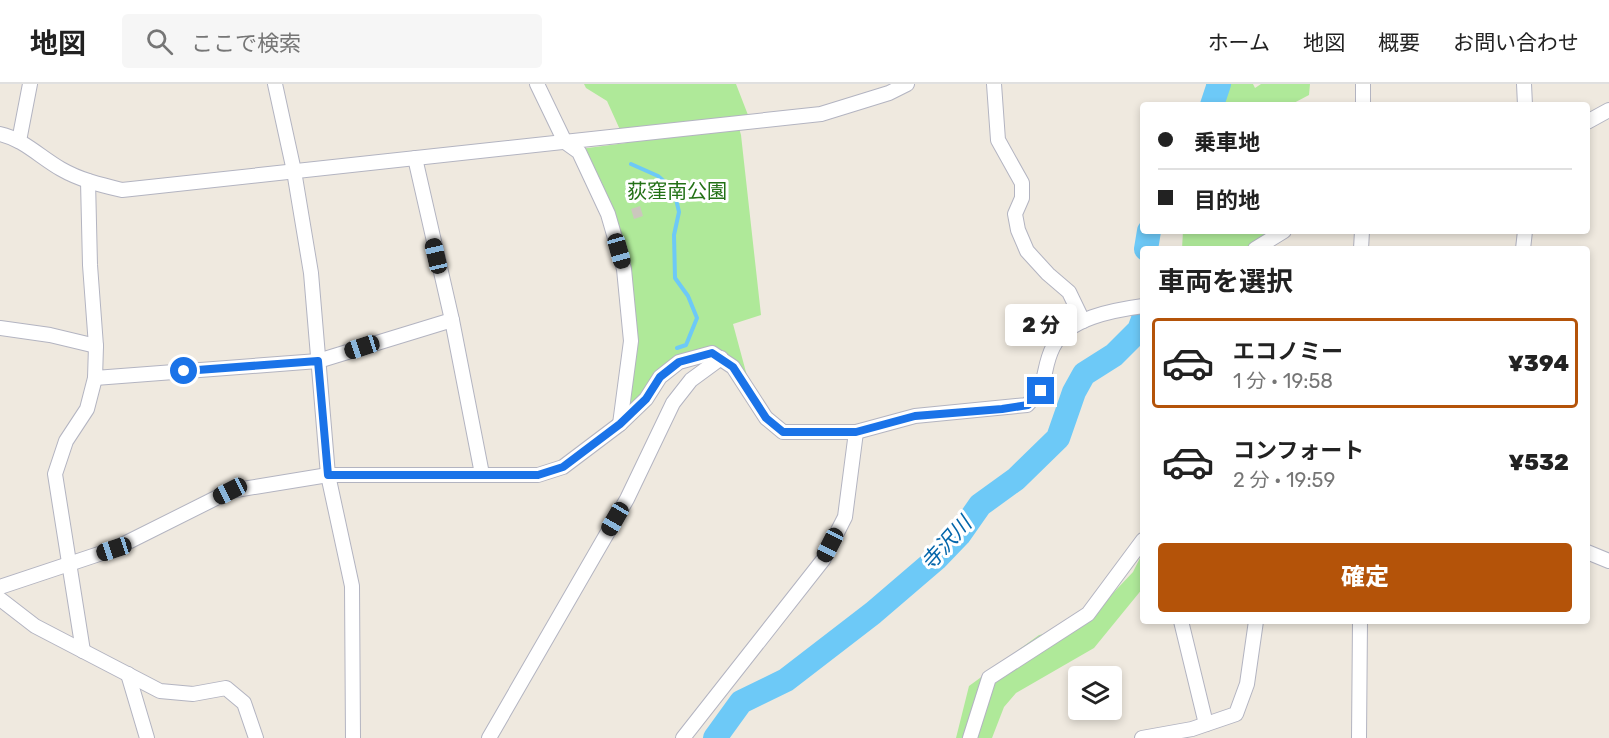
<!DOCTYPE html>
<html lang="ja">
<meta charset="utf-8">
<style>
:root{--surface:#fff;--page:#f6f6f6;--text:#222;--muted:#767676;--line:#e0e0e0;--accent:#b45309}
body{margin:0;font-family:Rubik,"Noto Sans JP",sans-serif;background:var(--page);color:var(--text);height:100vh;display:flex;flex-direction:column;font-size:22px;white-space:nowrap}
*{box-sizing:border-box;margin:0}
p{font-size:20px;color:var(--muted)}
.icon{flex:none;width:33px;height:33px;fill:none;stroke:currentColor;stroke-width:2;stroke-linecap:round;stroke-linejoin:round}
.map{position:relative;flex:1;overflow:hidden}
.panel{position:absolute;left:1140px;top:162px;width:450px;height:378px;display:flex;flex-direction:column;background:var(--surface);border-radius:6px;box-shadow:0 3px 9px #0003}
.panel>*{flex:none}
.banner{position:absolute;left:1140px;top:18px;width:450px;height:132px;border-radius:6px;box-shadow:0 3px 9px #0003;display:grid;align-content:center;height:132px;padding:0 18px;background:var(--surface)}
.tools{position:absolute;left:1068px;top:582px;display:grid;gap:12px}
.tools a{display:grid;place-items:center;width:54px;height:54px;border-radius:6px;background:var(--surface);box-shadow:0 3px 9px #0003;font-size:30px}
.end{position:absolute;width:27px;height:27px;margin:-14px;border:8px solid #1a73e8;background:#fff;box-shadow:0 0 0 3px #fff}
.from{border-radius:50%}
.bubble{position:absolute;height:42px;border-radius:6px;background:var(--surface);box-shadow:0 3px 9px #0003;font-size:20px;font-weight:800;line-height:42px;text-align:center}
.car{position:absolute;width:18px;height:36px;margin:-18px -9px;border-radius:8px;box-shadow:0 0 4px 2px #0007;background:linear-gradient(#222 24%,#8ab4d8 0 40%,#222 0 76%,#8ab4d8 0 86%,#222 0)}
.banner b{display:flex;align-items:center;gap:21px;height:57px;font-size:22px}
.banner b+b{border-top:2px solid var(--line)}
.banner i{width:15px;height:15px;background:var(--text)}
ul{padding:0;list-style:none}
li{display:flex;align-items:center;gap:18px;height:90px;margin:0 12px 9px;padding:0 6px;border:3px solid transparent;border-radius:6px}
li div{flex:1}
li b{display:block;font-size:22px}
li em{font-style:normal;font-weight:800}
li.selected{border-color:var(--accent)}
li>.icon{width:54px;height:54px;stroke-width:1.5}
h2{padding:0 18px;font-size:27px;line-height:72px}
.button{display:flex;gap:12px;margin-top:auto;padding:12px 18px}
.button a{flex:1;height:69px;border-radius:6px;background:var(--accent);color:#fff;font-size:24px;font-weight:800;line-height:69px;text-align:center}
header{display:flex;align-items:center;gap:36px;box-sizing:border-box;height:84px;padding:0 30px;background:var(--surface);border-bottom:2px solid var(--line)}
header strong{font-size:28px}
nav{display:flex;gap:33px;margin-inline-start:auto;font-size:21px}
.search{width:420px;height:54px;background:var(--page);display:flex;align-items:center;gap:15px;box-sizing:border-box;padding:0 21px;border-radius:6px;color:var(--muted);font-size:22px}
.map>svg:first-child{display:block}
.green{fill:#afe999}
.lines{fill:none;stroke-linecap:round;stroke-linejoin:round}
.stream{stroke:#6dc9f7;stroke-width:4}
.river{stroke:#6dc9f7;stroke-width:24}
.building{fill:#cbc7bd}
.minor-casing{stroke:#b3b4c1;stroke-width:16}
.minor{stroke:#fff;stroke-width:14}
.route{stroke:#1a73e8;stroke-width:8}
.labels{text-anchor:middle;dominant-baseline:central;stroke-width:6;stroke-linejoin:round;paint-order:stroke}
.park-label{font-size:20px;fill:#237116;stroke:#fff}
.water-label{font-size:21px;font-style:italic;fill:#0466aa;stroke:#fff}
</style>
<header>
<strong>地図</strong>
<div class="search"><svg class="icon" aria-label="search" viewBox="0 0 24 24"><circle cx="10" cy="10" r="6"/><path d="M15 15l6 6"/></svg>ここで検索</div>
<nav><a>ホーム</a><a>地図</a><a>概要</a><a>お問い合わせ</a></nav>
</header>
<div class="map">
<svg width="1609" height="654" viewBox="0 0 1609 654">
<rect width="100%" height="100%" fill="#efe9df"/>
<g class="green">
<path d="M584,0H736L748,31L736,33L741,51L761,231L733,240L750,303L714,264L673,275L653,294L643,313L628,325L629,181L580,65L626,59L607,17L586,4Z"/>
<path d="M1206,0H1253L1255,4L1261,0H1310L1309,11L1290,21H1206Z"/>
<path d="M1183,147H1268L1271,165H1182Z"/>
<path d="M1143,468V504L1094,564L1016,609L1004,623L992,654H956L969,602L1039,551L1081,543L1133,488Z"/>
</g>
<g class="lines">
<path class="stream" d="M631,80L658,92L674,106L679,128L674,151L675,194L688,212L697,234L686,261L677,264"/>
<g class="river">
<path d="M1212,21L1219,0"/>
<path d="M1146,165L1149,147"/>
<path d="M715,654L741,618L786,596L873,529L936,475L959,451L980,421L1016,395L1058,354L1074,308L1084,290L1114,271L1139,246L1143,235"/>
</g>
</g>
<path class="building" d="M640,122L643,132L634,135L631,125Z"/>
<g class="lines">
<defs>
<g id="minor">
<path d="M275,0L294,87L311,189L328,391L352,502L353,654"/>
<path d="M537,0L565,58L579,68L608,130L624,185L631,257L620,340"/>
<path d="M994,0L998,56L1022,99V114L1015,130L1018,146L1027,167L1048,190L1069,208L1083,237"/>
<path d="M1363,0V21"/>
<path d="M1524,0L1525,21"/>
<path d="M1587,38L1609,26"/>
<path d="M0,50C23,55 40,73 61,85C80,96 101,101 122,106L821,30L889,9L907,0"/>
<path d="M19,57L30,0"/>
<path d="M415,74L452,236L482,390"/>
<path d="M88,97L90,181L96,262L95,294L318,277L452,236"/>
<path d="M1255,165L1284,147"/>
<path d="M1361,165L1362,147"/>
<path d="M1523,165L1525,147"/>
<path d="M0,244L50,251L96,262"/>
<path d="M1587,468L1609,477"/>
<path d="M0,503L114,465L230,407L328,391H538L563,383L620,340L646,315L660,293L679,278L712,269L733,283L766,334L783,348H856L915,332L1027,321C1050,298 1041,287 1053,263C1067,234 1114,226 1143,222"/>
<path d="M0,515L35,542L160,607L193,610L226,604L244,619L256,654"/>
<path d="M1181,537L1206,640"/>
<path d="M83,567L55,390L66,357L87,325L95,294"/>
<path d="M128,590L147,654"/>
<path d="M489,654L627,415L673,319L691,296L721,274"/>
<path d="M683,654L823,476L845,433L856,348"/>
<path d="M970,654L989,594L1088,530L1143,456"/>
<path d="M1142,654L1192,645L1236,630L1247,600L1256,537"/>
<path d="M1359,654L1360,537"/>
</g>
</defs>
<use href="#minor" class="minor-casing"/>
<use href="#minor" class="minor"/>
</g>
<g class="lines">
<path class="route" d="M184,287L318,277L328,391H538L563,383L620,340L646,315L660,293L679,278L712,269L733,283L766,334L783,348H856L915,332L1002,325L1028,321L1041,307"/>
</g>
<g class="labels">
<g class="park-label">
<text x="677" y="107">荻窪南公園</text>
</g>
<g class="water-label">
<text transform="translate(946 459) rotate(-48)">寺沢川</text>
</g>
</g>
</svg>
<div class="tools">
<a><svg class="icon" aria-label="layers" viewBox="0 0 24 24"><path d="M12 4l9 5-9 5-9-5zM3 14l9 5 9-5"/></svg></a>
</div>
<i class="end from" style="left:184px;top:287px"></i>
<i class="end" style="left:1041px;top:307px"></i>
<div class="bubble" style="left:1005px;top:220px;width:72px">2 分</div>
<i class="car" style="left:619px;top:167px;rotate:164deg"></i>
<i class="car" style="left:436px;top:172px;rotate:347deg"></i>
<i class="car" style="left:362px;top:263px;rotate:252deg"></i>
<i class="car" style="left:230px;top:407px;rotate:243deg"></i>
<i class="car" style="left:615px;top:435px;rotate:210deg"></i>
<i class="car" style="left:830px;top:461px;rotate:207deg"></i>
<i class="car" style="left:114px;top:465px;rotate:252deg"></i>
<div class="banner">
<b><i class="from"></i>乗車地</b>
<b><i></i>目的地</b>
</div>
<section class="panel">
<h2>車両を選択</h2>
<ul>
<li class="selected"><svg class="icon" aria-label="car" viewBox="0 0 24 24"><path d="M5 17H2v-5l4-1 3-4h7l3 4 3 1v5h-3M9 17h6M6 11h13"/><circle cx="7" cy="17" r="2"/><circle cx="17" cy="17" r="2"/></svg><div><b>エコノミー</b><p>1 分 · 19:58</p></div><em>¥394</em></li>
<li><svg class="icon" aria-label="car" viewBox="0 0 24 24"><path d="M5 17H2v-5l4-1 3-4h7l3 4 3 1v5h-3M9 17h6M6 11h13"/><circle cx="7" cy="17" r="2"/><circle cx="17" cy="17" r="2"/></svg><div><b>コンフォート</b><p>2 分 · 19:59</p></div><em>¥532</em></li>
</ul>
<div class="button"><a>確定</a></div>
</section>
</div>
